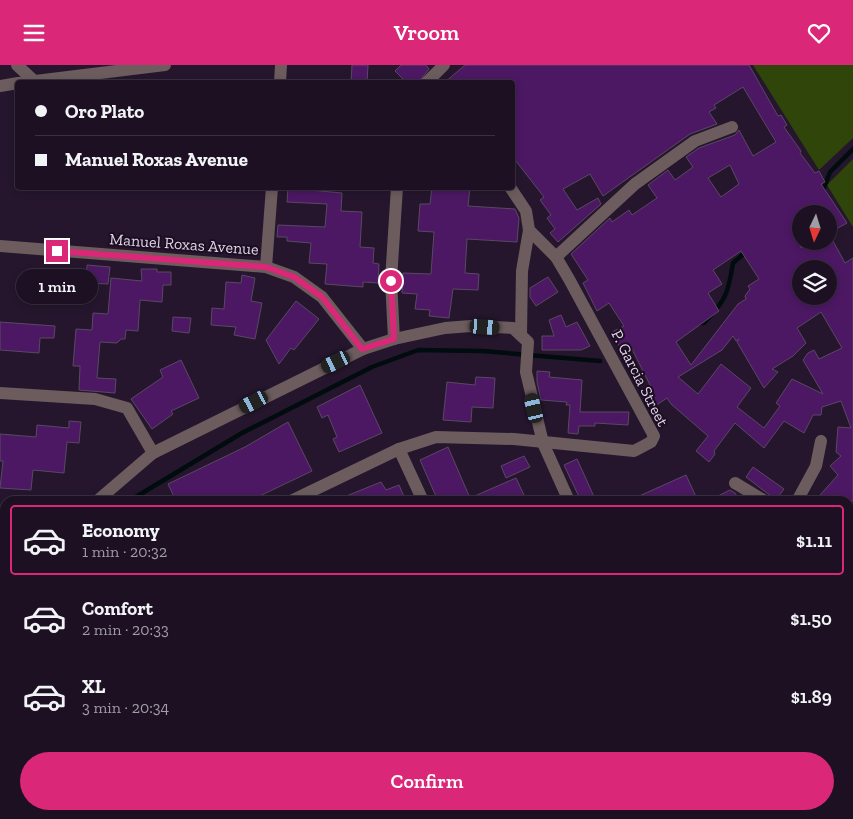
<!DOCTYPE html>
<meta charset="utf-8">
<style>
:root{--surface:#1c1022;--page:#25192a;--text:#f1f3f6;--muted:#a09da5;--line:#3a3040;--accent:#db2777}
body{margin:0;font-family:"Zilla Slab",serif;background:var(--page);color:var(--text);height:100vh;display:flex;flex-direction:column;font-size:19px;white-space:nowrap}
*{box-sizing:border-box;margin:0}
p{font-size:16px;color:var(--muted)}
.icon{flex:none;width:28px;height:28px;fill:none;stroke:currentColor;stroke-width:2;stroke-linecap:round;stroke-linejoin:round}
.map{position:relative;flex:1;overflow:hidden}
.panel{position:absolute;left:0px;top:431px;width:854px;height:324px;display:flex;flex-direction:column;background:var(--surface);border-radius:15px 15px 0 0;box-shadow:0 2px 8px #0003,0 0 0 1px var(--line)}
.panel>*{flex:none}
.hud{position:absolute;left:15px;top:15px;width:500px;height:110px;border-radius:5px;box-shadow:0 2px 8px #0003,0 0 0 1px var(--line);display:grid;align-content:center;height:110px;padding:0 20px;background:var(--surface)}
.needle{width:32px;rotate:184deg}
.tools{position:absolute;left:792px;top:140px;display:grid;gap:10px}
.tools a{display:grid;place-items:center;width:45px;height:45px;border-radius:50%;background:var(--surface);box-shadow:0 2px 8px #0003,0 0 0 1px var(--line);font-size:25px}
.end{position:absolute;width:22px;height:22px;margin:-11px;border:6px solid #db2777;background:#fff;box-shadow:0 0 0 2px #fff}
.from{border-radius:50%}
.bubble{position:absolute;height:35px;border-radius:18px;background:var(--surface);box-shadow:0 2px 8px #0003,0 0 0 1px var(--line);font-size:16px;font-weight:600;line-height:35px;text-align:center}
.car{position:absolute;width:15px;height:30px;margin:-15px -8px;border-radius:6px;box-shadow:0 0 4px 1px #0007;background:linear-gradient(#222 24%,#8ab4d8 0 40%,#222 0 76%,#8ab4d8 0 86%,#222 0)}
.hud b{display:flex;align-items:center;gap:18px;height:48px;font-size:19px}
.hud b+b{border-top:1px solid var(--line)}
.hud i{width:12px;height:12px;background:var(--text)}
ul{padding:9px 0 0;list-style:none}
li{display:flex;align-items:center;gap:15px;height:70px;margin:0 10px 8px;padding:0 10px;border:2px solid transparent;border-radius:5px}
li div{flex:1}
li b{display:block;font-size:19px}
li em{font-style:normal;font-weight:600}
li.selected{border-color:var(--accent)}
li>.icon{width:45px;height:45px;stroke-width:1.5}
.cta{display:flex;gap:10px;margin-top:auto;padding:10px 20px}
.cta a{flex:1;height:58px;border-radius:30px;background:var(--accent);color:#fff;font-size:20px;font-weight:600;line-height:58px;text-align:center}
header{display:flex;justify-content:space-between;align-items:center;height:65px;padding:0 20px;background:var(--accent);color:#fff;font-size:22px;font-weight:600}
.map>svg:first-child{display:block}
.grass{fill:#2f450a}
.lines{fill:none;stroke-linecap:round;stroke-linejoin:round}
.stream{stroke:#000c0e;stroke-width:4.5}
.building{fill:#4c1863;stroke:#594863;fill-rule:evenodd}
.street{stroke:#6c5c5e;stroke-width:12}
.route{stroke:#db2777;stroke-width:6}
.labels{text-anchor:middle;dominant-baseline:central;stroke-width:4;stroke-linejoin:round;paint-order:stroke}
.street-label{font-size:16px;fill:#ded5e4;stroke:#1c0d23}
</style>
<header><svg class="icon" aria-label="menu" viewBox="0 0 24 24"><path d="M4 6h16M4 12h16M4 18h16"/></svg>Vroom<svg class="icon" aria-label="heart" viewBox="0 0 24 24"><path d="M12 20l-8-8c-3-5 5-10 8-4 3-6 11-1 8 4z"/></svg></header>
<div class="map">
<svg width="853" height="754" viewBox="0 0 853 754">
<rect width="100%" height="100%" fill="#25162d"/>
<g class="grass">
<path d="M753,0H853V73L819,105Z"/>
<path d="M853,94V162L827,120Z"/>
</g>
<g class="lines">
<g class="stream">
<path d="M822,128L830,107L853,84"/>
<path d="M697,258H704C726,235 728,229 733,198L747,186"/>
<path d="M129,436L242,368L372,302L418,285L483,286L600,296"/>
<path d="M0,712L5,691"/>
</g>
</g>
<g class="building">
<path d="M352,0H368L367,18H351Z"/>
<path d="M401,0H426L429,4L418,18L406,17L395,6Z"/>
<path d="M465,0H749L778,51L781,50L787,60L784,62L801,86L800,88L815,108L819,106L825,117L821,119L847,158L829,168V149H801V183L812,176H833L845,198L853,193V436H825L819,431L838,410L830,401L841,391L836,387L838,362L851,363L841,336L822,342L821,350H813L804,368L784,356L764,383L735,358L714,386L715,389L709,397L696,386L708,371L671,339L667,333L655,341L645,325L651,322L630,280L621,284L612,267L624,261L609,238L597,246L583,218L588,215L571,189L610,153L612,157L629,145L632,150L657,133L648,120L668,105L675,115L693,102L686,92L699,83L735,70L739,65L753,91L776,77L743,22L714,40L716,43L709,47L717,59L690,69L603,131L590,109L563,124L577,145L598,133L601,139L558,177L550,168L555,164L547,153L551,150L540,135L544,132L512,91V18H444ZM730,100L739,119L721,132L708,113ZM741,186L759,214L748,221L750,224L745,231L746,234L738,239L691,300L676,277L719,246L708,228L722,219L713,205ZM801,204H829V231H801ZM821,247L842,283L819,294L814,285L808,288L803,295L823,329L792,314L776,338L780,341L764,363L737,342L751,323L721,299L698,329L678,312L722,285L733,271L736,276L739,274L737,277L764,323L778,307L772,304L793,291L806,278L797,263Z"/>
<path d="M432,122H470L468,141L515,144L519,153L517,177L467,174L465,208L479,209L478,225L453,224L449,253L429,251L430,245L415,244L417,229L402,228L403,208L431,209L434,167L418,166L420,139H430Z"/>
<path d="M288,123L342,128L341,146L362,147L360,182L374,183L373,198L379,199L378,218L363,217V222L325,219L327,199L309,198L311,178L287,176V172H277L278,160L325,162L327,139L287,137Z"/>
<path d="M87,200L110,202L108,219L86,218Z"/>
<path d="M141,204H157V207H171V220H163L162,237L140,235L138,266L126,265L125,274H121L117,278L100,277L97,313L116,314L115,328L79,325L80,301H73L76,264L92,265L93,248L108,249L111,213L142,216Z"/>
<path d="M242,210L255,213L251,236L262,238L255,274L234,270L236,262L211,260L212,243L224,244L226,217L241,218Z"/>
<path d="M548,212L558,227L536,241L530,232V223Z"/>
<path d="M296,236L319,254L294,285L291,283L279,299L266,275Z"/>
<path d="M561,250L566,262L577,257L590,281L581,285H542V271H554L549,255Z"/>
<path d="M173,252L191,253L189,268L172,266Z"/>
<path d="M0,257L55,261L54,273H40L39,288L0,285Z"/>
<path d="M181,295L199,333L171,346L173,349L152,364L131,334L163,312L160,305Z"/>
<path d="M537,306L550,307L549,312L582,315L580,347H629L628,360L595,358V361H579L578,369L568,368L570,340H566L567,337L541,335L537,317Z"/>
<path d="M476,312L495,313L493,343L472,342L471,357L443,355L447,317L475,320Z"/>
<path d="M360,320L382,368L339,387L333,374L337,372L328,350L322,353L317,342Z"/>
<path d="M69,356L81,357L79,378L67,377L64,408L33,405L31,425L0,423L3,396H0V369L36,372L37,360L69,363Z"/>
<path d="M288,357L312,406L249,436H176L168,419L245,382Z"/>
<path d="M448,382L470,433L516,413L524,430L511,436H438L420,395Z"/>
<path d="M524,391L530,402L506,413L501,401Z"/>
<path d="M577,394L596,436H581L564,400Z"/>
<path d="M753,402L784,424L776,435L746,412Z"/>
<path d="M686,410L698,436H628Z"/>
<path d="M381,417L386,425L399,420L406,436H334Z"/>
<path d="M730,425L735,428L740,436H708Z"/>
</g>
<g class="lines">
<g class="street">
<path d="M17,0L33,15"/>
<path d="M19,18L165,0"/>
<path d="M280,18L281,0"/>
<path d="M426,18L444,0"/>
<path d="M0,21L18,18"/>
<path d="M0,181L266,202L294,212L322,232L363,284"/>
<path d="M556,192L635,119L695,76L732,62"/>
<path d="M266,202L272,122"/>
<path d="M521,270L522,206L529,165"/>
<path d="M394,274L391,215L397,122"/>
<path d="M0,328L95,334L127,343L153,388"/>
<path d="M399,384L423,436"/>
<path d="M735,418L765,436"/>
<path d="M97,436L153,388L363,284L394,274L445,263L471,261L513,263L528,277L526,307L543,378L569,436"/>
<path d="M291,436L399,384L436,372L514,374L634,386L651,377L654,371L569,214L556,192L529,165L526,146L510,122"/>
<path d="M797,436L816,401L821,376"/>
<path d="M0,484H5"/>
<path d="M849,487L853,485"/>
<path d="M0,610H5"/>
<path d="M0,656L5,643"/>
<path d="M254,750V754"/>
<path d="M700,750L701,754"/>
<path d="M399,754L400,750"/>
<path d="M549,754V750"/>
</g>
</g>
<g class="lines">
<path class="route" d="M57,186L266,202L294,212L322,232L362,284L394,274L391,216"/>
</g>
<g class="labels">
<g class="street-label">
<text transform="translate(184 179) rotate(4)">Manuel Roxas Avenue</text>
<text transform="translate(640 313) rotate(63)">P. Garcia Street</text>
</g>
</g>
</svg>
<div class="tools">
<a><svg class="needle" viewBox="-14 -14 28 28"><path d="M0-13l5 13h-10z" fill="#e53935"/><path d="M0 13l5-13h-10z" fill="#a09da5"/></svg></a>
<a><svg class="icon" aria-label="layers" viewBox="0 0 24 24"><path d="M12 4l9 5-9 5-9-5zM3 14l9 5 9-5"/></svg></a>
</div>
<i class="end from" style="left:391px;top:216px"></i>
<i class="end" style="left:57px;top:186px"></i>
<div class="bubble" style="left:16px;top:204px;width:82px">1 min</div>
<i class="car" style="left:485px;top:262px;rotate:94deg"></i>
<i class="car" style="left:336px;top:297px;rotate:244deg"></i>
<i class="car" style="left:254px;top:337px;rotate:243deg"></i>
<i class="car" style="left:534px;top:343px;rotate:347deg"></i>
<div class="hud">
<b><i class="from"></i>Oro Plato</b>
<b><i></i>Manuel Roxas Avenue</b>
</div>
<section class="panel">
<ul>
<li class="selected"><svg class="icon" aria-label="car" viewBox="0 0 24 24"><path d="M5 17H2v-5l4-1 3-4h7l3 4 3 1v5h-3M9 17h6M6 11h13"/><circle cx="7" cy="17" r="2"/><circle cx="17" cy="17" r="2"/></svg><div><b>Economy</b><p>1 min · 20:32</p></div><em>$1.11</em></li>
<li><svg class="icon" aria-label="car" viewBox="0 0 24 24"><path d="M5 17H2v-5l4-1 3-4h7l3 4 3 1v5h-3M9 17h6M6 11h13"/><circle cx="7" cy="17" r="2"/><circle cx="17" cy="17" r="2"/></svg><div><b>Comfort</b><p>2 min · 20:33</p></div><em>$1.50</em></li>
<li><svg class="icon" aria-label="car" viewBox="0 0 24 24"><path d="M5 17H2v-5l4-1 3-4h7l3 4 3 1v5h-3M9 17h6M6 11h13"/><circle cx="7" cy="17" r="2"/><circle cx="17" cy="17" r="2"/></svg><div><b>XL</b><p>3 min · 20:34</p></div><em>$1.89</em></li>
</ul>
<div class="cta"><a>Confirm</a></div>
</section>
</div>
